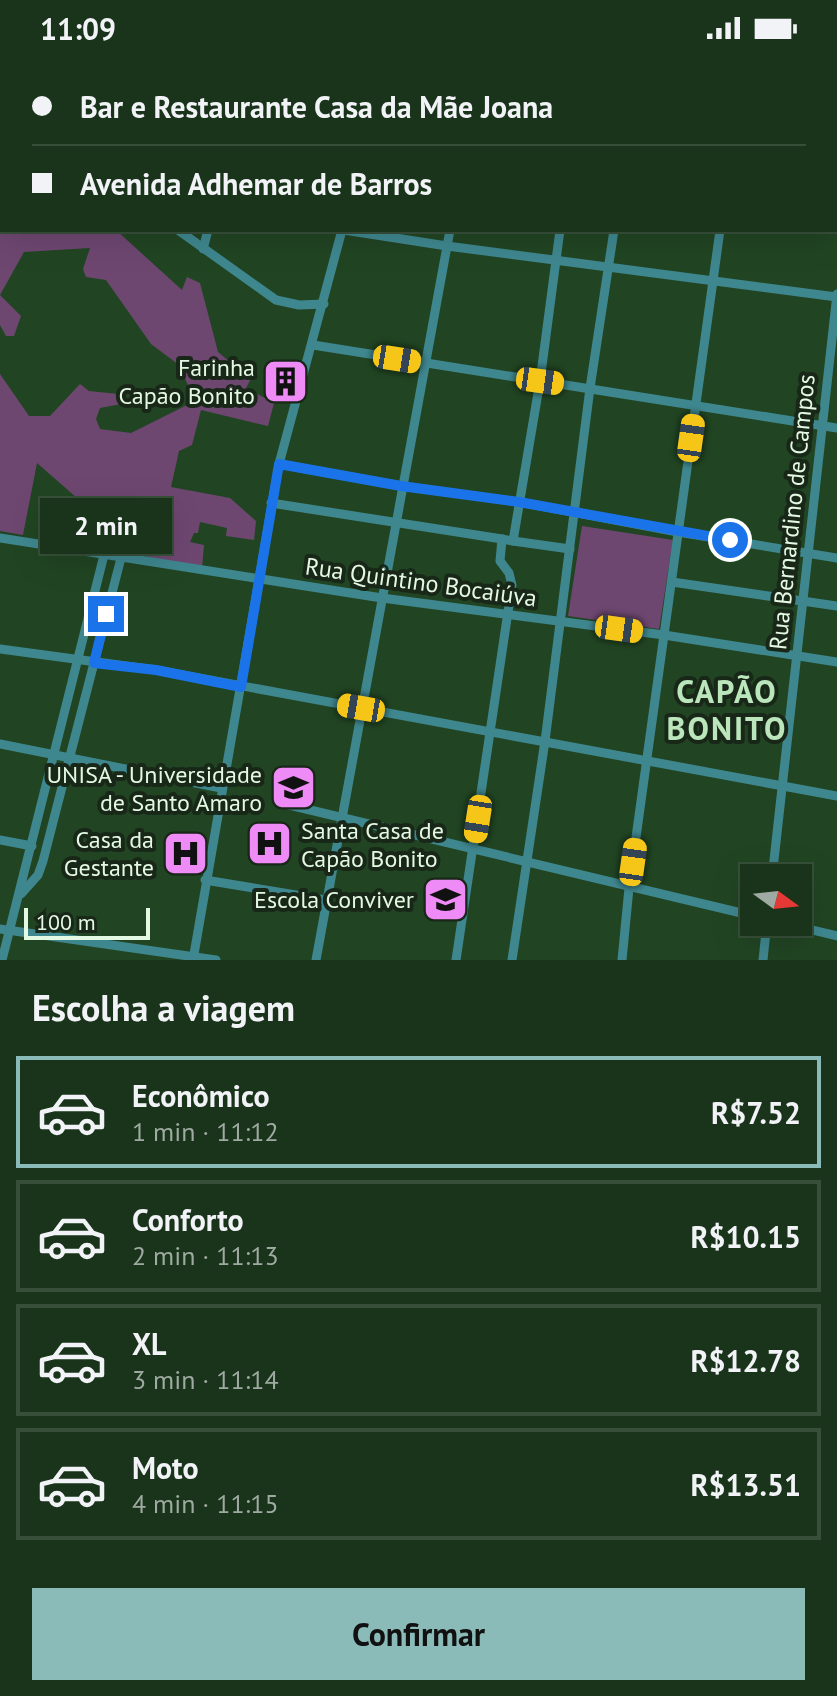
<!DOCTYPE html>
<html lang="pt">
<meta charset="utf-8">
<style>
:root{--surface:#19341a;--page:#263f27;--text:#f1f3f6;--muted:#9faaa2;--line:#374f39;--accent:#8bbbb9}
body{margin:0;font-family:"PT Sans",sans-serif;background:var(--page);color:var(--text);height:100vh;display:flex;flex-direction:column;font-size:30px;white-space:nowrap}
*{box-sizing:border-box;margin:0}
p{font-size:26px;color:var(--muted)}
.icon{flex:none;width:44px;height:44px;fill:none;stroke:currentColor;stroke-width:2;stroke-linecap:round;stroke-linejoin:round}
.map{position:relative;height:904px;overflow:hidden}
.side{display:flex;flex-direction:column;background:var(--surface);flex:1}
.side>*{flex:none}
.banner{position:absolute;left:0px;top:0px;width:838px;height:176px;box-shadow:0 8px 32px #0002,0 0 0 2px var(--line);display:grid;align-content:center;height:176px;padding:0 32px;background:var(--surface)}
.needle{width:52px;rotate:105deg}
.fabs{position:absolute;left:740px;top:808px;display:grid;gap:16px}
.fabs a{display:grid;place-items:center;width:72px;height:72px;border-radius:0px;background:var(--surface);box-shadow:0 8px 32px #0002,0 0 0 2px var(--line);font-size:40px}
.scale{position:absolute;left:24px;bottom:20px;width:126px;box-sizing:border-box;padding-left:8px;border:4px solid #e4f9e3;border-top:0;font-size:22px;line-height:28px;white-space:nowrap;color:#e4f9e3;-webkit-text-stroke:6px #182718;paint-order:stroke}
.end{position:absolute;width:36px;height:36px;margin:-18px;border:10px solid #1a73e8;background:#fff;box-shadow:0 0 0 4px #fff}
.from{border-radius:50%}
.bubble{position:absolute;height:56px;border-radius:0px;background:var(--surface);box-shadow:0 8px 32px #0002,0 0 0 2px var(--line);font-size:26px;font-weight:700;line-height:56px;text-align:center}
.car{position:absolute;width:24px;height:48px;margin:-24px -12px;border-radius:10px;box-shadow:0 0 6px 2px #0007;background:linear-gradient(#f5c518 24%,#345 0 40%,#f5c518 0 76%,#345 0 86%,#f5c518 0)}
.banner b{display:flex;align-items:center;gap:28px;height:76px;font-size:30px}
.banner b+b{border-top:2px solid var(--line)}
.banner i{width:20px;height:20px;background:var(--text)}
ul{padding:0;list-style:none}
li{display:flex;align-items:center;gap:24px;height:112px;margin:0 16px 12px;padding:0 16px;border:4px solid var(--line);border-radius:0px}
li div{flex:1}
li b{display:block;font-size:30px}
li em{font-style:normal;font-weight:700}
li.on{border-color:var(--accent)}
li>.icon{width:72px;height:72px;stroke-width:1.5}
h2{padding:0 32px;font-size:36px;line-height:96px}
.primary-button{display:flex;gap:16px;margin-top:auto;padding:16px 32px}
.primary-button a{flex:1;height:92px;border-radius:0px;background:var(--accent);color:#111;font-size:32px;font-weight:700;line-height:92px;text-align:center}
.status{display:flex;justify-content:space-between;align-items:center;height:56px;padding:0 40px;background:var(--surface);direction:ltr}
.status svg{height:22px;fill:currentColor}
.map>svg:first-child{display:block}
.green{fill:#6e4771}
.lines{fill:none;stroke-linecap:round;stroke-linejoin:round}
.stream{stroke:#06184e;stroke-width:3}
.street{stroke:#3f878f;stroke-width:9}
.route{stroke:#1a73e8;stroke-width:10}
.labels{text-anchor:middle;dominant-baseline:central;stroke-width:8;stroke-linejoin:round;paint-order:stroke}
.poi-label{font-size:24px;fill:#e4f9e3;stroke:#182718;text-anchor:end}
.street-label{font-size:24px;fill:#e4f9e3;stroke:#182718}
.district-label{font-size:32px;font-weight:bold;letter-spacing:2px;fill:#bbe5bb;stroke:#182718}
</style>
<div class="status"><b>11:09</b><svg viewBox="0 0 49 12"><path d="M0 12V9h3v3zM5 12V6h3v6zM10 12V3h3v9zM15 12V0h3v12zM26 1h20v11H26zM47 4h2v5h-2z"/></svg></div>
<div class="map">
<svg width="837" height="904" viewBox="0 0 837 904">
<rect width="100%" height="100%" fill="#214523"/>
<g class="green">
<path d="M2,139V174H116L182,234L187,221L200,227L218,296L237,312L253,319L246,332L274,347L268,370L201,354L192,389L179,395L171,431L230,442L256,465L254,484L226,480L227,472L200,466L198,477H194L190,486L204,489L202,512L97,490L101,463L37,407L23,479L0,475V318L29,360H50L80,328L89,335L118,338L121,348L100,352L96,363L100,373L131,377L195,345L179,309L151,288L106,224L86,221L83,213L90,192L24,196L0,239L21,260L14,280H6L0,269V146Z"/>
<path d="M582,470L673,484L659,573L568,560Z"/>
</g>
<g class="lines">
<g class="stream">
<path d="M84,2L86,0"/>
<path d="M0,144L2,136"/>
</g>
<g class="street">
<path d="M239,0L242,1"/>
<path d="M142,2V0"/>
<path d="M257,2L258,0"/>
<path d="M376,2V0"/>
<path d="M481,2V0"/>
<path d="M584,2V0"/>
<path d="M637,2V0"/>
<path d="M745,2V0"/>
<path d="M836,91L837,92"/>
<path d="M0,93L2,94"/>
<path d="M178,174L276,244L299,249L324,248"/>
<path d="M344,174L447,190L837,241"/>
<path d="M203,193L208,174"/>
<path d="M313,289L837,372"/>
<path d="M279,408L401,430L519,446L678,476L837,502"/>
<path d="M271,447L502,483"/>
<path d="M0,482L382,542L664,579L837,606"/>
<path d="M513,485L570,493"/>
<path d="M672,526L837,550"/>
<path d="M0,593L156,614L837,740"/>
<path d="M0,688L221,732"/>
<path d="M285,748L754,860"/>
<path d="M0,784L32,790"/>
<path d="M772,822L837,238"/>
<path d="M205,824L326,844"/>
<path d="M21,838L38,819L43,805L121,502"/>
<path d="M779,866L837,880"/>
<path d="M0,873L216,904"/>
<path d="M2,904L104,499"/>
<path d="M193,904L279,408L342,174"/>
<path d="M316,904L450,174"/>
<path d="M456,904L512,529L509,517L500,505L502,483L513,485L540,325L560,174"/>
<path d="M512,904L545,685L590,332L614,174"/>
<path d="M622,904L629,832L720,174"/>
<path d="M763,904L767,866"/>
</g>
</g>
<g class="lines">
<path class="route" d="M106,558L94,607L156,614L241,631L279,408L401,430L519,446L730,484"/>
</g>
<defs>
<symbol id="building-square" viewBox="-11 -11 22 22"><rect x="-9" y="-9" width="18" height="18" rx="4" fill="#ef8bf6" stroke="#182718"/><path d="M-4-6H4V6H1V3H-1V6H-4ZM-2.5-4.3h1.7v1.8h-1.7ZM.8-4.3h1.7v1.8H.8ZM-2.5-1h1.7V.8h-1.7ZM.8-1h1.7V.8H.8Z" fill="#111"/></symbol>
<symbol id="university-square" viewBox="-11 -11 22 22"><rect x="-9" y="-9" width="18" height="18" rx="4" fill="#ef8bf6" stroke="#182718"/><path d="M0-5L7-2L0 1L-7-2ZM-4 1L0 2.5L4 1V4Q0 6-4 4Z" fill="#111"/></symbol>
<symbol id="hospital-square" viewBox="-11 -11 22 22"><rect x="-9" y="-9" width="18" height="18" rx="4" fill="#ef8bf6" stroke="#182718"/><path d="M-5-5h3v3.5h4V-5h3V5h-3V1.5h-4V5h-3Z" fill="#111"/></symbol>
<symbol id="school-square" viewBox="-11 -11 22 22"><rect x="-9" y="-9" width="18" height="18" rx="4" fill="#ef8bf6" stroke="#182718"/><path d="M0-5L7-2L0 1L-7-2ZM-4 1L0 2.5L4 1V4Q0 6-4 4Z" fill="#111"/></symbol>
</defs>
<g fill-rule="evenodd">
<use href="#building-square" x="260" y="300" width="51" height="51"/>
<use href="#university-square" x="268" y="706" width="51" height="51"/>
<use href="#hospital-square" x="244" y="762" width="51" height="51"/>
<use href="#hospital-square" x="160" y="772" width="51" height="51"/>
<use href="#school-square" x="420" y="818" width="51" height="51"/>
</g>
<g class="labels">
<g class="poi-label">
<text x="255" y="311">Farinha<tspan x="255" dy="28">Capão Bonito</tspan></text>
<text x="262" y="718">UNISA - Universidade<tspan x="262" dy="28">de Santo Amaro</tspan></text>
<text x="301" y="774" text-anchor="start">Santa Casa de<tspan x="301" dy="28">Capão Bonito</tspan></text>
<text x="154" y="783">Casa da<tspan x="154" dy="28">Gestante</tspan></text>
<text x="414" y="843">Escola Conviver</text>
</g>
<g class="street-label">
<text transform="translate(792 456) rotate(-84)">Rua Bernardino de Campos</text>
<text transform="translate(421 526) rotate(8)">Rua Quintino Bocaiúva</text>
</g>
<g class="district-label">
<text x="727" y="635">CAPÃO<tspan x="727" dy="37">BONITO</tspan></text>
</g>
</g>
</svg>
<div class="fabs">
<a><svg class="needle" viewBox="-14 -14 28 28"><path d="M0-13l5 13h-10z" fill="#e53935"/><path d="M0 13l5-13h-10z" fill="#9faaa2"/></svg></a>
</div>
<div class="scale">100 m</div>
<i class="end from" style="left:730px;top:484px"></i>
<i class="end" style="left:106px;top:558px"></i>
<div class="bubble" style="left:40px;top:442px;width:132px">2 min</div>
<i class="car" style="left:397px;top:303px;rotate:99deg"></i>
<i class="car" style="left:540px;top:325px;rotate:98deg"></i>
<i class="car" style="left:691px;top:382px;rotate:8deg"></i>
<i class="car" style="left:619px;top:573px;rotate:98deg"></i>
<i class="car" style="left:361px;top:652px;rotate:280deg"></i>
<i class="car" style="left:478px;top:763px;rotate:189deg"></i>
<i class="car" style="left:633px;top:806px;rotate:8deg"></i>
<div class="banner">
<b><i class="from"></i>Bar e Restaurante Casa da Mãe Joana</b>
<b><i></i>Avenida Adhemar de Barros</b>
</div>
</div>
<section class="side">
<h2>Escolha a viagem</h2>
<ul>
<li class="on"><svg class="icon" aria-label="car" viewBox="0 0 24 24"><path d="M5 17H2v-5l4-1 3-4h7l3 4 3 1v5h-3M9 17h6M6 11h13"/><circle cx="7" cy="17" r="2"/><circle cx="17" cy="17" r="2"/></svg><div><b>Econômico</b><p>1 min · 11:12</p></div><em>R$7.52</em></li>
<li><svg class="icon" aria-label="car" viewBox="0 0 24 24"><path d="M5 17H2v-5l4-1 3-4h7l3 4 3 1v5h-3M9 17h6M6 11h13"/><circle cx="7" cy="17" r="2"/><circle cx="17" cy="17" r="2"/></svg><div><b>Conforto</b><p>2 min · 11:13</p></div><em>R$10.15</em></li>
<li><svg class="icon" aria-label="car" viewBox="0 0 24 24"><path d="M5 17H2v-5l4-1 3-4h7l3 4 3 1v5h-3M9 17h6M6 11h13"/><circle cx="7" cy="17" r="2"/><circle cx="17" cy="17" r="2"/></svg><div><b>XL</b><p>3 min · 11:14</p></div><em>R$12.78</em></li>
<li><svg class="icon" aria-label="car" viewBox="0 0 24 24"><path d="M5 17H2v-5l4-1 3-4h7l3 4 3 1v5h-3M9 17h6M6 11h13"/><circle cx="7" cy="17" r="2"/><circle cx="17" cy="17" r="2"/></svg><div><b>Moto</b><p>4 min · 11:15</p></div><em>R$13.51</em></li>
</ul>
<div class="primary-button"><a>Confirmar</a></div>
</section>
